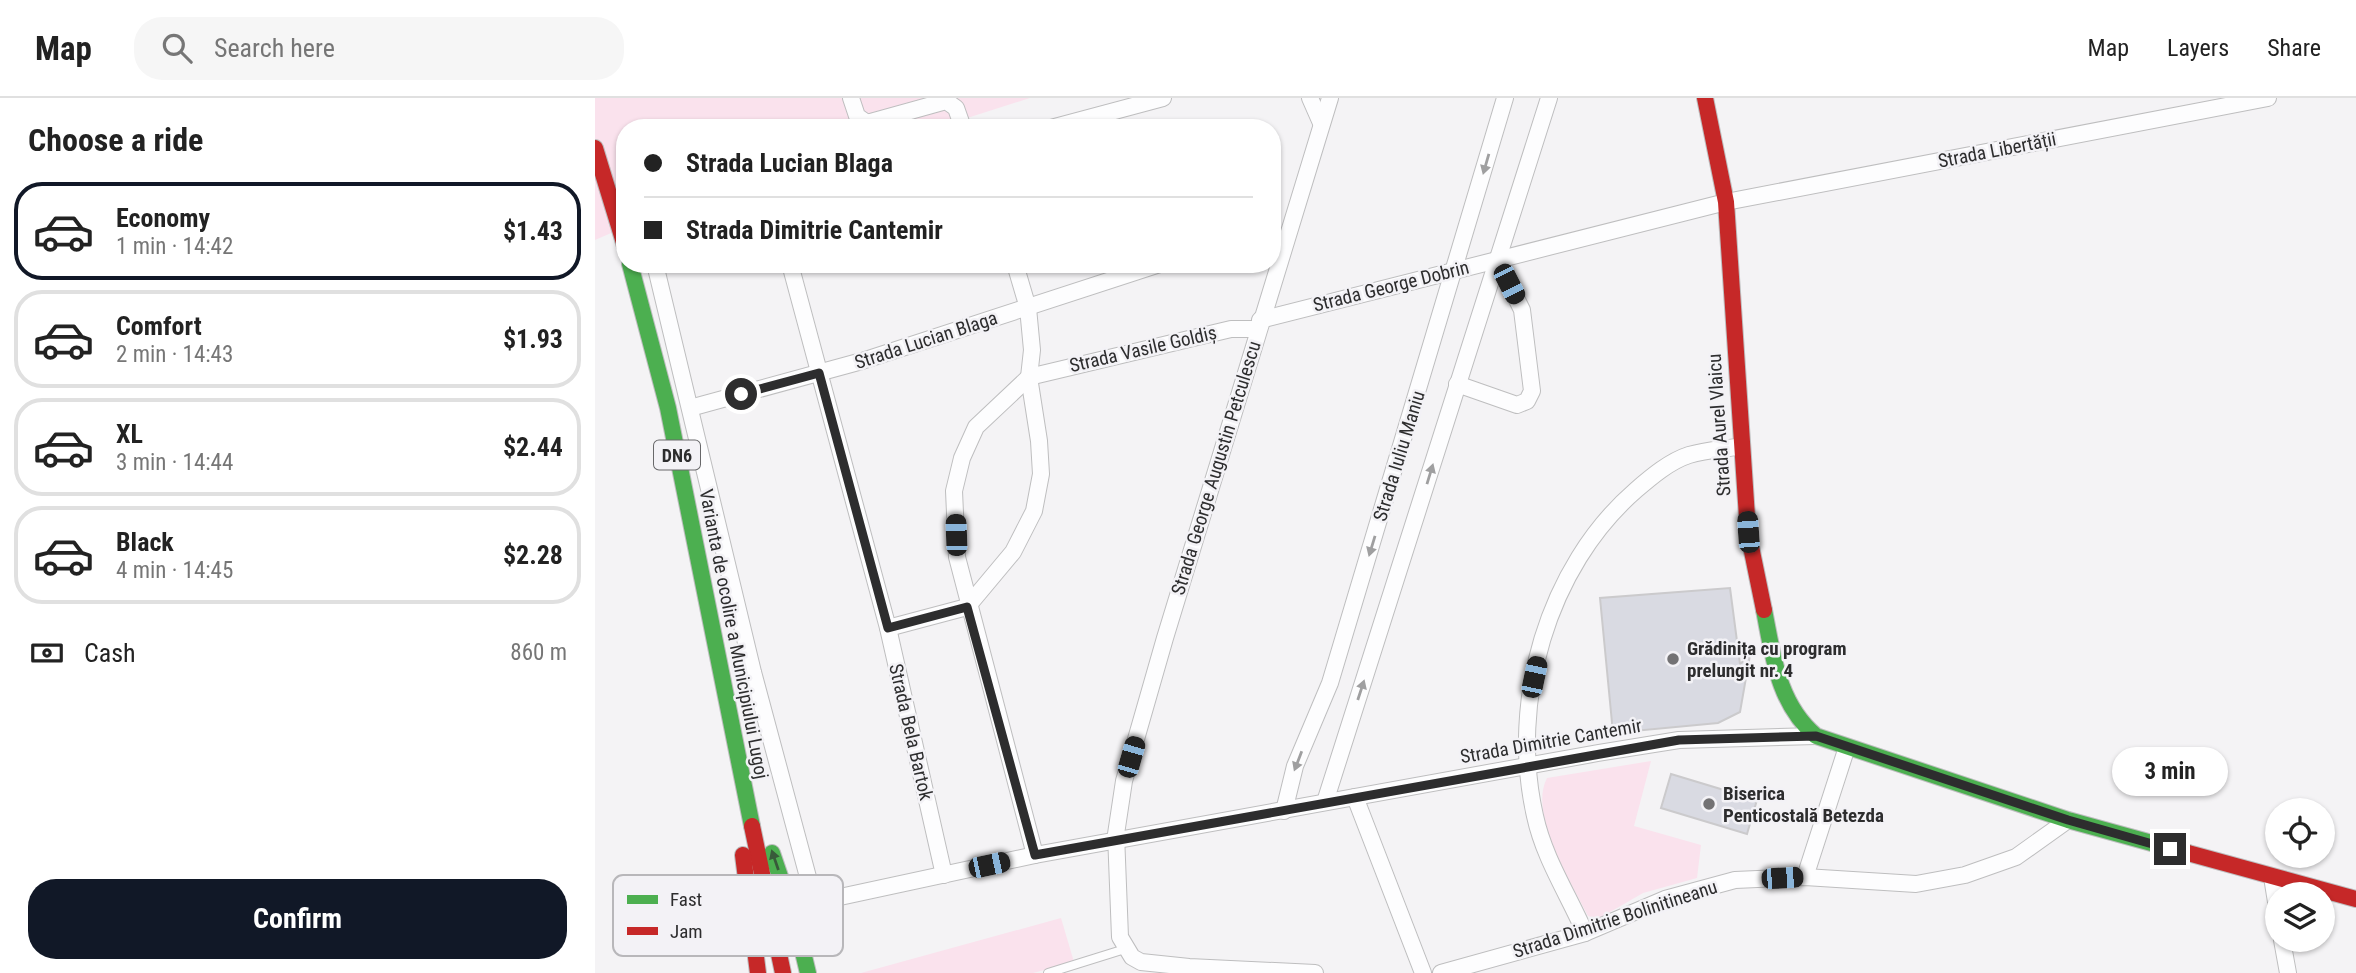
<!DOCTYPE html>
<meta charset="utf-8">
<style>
:root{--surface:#fff;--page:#f6f6f6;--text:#222;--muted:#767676;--line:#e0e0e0;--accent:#111827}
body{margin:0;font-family:"Roboto Condensed",sans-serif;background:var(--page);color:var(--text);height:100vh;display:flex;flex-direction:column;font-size:26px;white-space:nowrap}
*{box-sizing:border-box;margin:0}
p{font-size:23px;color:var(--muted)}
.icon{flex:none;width:38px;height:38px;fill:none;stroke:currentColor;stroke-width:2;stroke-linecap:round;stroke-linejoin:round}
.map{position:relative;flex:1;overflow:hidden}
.panel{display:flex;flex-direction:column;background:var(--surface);width:595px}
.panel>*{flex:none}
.guide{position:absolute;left:21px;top:21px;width:665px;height:154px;border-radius:28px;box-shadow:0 2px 5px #0004;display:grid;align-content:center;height:154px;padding:0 28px;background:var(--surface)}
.fabs{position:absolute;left:1670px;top:700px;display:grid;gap:14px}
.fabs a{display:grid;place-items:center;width:70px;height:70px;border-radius:50%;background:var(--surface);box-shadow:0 2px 5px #0004;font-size:35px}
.end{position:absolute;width:32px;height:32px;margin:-16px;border:9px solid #2d2d2e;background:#fff;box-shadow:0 0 0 4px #fff}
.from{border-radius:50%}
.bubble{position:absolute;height:49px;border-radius:24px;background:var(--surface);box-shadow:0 2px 5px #0004;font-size:23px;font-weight:700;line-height:49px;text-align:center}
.car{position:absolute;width:21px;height:42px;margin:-21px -10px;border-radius:9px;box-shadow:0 0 5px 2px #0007;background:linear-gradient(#222 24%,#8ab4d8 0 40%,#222 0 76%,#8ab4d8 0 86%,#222 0)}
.guide b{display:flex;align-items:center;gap:24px;height:66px;font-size:26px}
.guide b+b{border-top:2px solid var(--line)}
.guide i{width:18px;height:18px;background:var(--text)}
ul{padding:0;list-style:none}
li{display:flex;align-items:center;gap:21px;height:98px;margin:0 14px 10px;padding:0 14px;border:4px solid var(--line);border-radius:28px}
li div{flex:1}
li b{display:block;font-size:26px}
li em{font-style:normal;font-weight:700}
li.on{border-color:var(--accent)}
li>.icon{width:63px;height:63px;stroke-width:1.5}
h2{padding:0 28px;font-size:32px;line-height:84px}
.pay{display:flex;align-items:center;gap:18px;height:77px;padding:0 28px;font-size:26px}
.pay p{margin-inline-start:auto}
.action{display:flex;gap:14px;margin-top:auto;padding:14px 28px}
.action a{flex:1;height:80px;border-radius:28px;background:var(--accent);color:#fff;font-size:28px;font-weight:700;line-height:80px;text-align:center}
header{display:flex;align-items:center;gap:42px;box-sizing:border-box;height:98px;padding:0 35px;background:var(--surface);border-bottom:2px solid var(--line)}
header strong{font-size:33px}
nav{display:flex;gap:38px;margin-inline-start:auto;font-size:24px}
.search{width:490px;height:63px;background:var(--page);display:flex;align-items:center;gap:18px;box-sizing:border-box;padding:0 24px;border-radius:28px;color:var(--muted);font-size:26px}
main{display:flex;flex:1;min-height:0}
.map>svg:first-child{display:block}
.green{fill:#fae2ed}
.building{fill:#d9dae2;stroke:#cbcacc;stroke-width:2}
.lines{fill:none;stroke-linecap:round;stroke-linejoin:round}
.lane-casing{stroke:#bebebf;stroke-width:10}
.street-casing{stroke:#bebebf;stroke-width:18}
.fast-casing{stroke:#bebebf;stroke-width:18}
.jam-casing{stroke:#bebebf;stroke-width:18}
.lane{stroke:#fdfdfe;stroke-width:8}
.street{stroke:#fdfdfe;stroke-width:16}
.fast{stroke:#4caf50;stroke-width:16}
.jam{stroke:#c62828;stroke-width:16}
.oneway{fill:#9f9fa0}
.oneway2{fill:#385a3a}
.route{stroke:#2d2d2e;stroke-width:9}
.poi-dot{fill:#737274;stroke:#f3f2f6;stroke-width:2.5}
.labels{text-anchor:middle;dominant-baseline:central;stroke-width:5;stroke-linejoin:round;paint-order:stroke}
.shield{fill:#f3f2f6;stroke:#68686a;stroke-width:2}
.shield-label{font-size:18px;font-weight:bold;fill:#2d2d2e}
.street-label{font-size:19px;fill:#2d2d2e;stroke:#f3f2f6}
.poi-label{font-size:19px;font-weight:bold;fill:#2d2d2e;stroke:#f3f2f6;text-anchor:start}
.key{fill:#f3f2f6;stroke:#b8b7ba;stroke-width:2}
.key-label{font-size:19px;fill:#2d2d2e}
</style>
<header>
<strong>Map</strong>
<div class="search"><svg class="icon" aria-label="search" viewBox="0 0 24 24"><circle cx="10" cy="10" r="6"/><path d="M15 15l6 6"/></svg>Search here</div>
<nav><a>Map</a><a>Layers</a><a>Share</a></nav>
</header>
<main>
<section class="panel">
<h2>Choose a ride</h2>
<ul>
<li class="on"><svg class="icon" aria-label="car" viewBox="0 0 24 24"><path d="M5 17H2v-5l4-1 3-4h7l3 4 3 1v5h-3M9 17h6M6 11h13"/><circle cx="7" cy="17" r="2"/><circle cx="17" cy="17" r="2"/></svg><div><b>Economy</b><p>1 min · 14:42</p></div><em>$1.43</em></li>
<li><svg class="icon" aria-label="car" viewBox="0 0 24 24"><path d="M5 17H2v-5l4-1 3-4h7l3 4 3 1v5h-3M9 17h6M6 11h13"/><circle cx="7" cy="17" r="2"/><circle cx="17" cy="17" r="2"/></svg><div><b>Comfort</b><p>2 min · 14:43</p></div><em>$1.93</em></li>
<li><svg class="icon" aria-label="car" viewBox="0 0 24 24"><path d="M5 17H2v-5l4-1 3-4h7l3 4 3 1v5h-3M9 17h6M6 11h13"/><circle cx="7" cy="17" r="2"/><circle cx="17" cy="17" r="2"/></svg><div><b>XL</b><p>3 min · 14:44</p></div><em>$2.44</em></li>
<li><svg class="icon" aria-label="car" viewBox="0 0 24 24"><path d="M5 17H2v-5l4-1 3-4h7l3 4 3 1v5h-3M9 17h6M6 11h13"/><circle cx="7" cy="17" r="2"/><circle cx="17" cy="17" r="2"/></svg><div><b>Black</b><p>4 min · 14:45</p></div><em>$2.28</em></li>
</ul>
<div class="pay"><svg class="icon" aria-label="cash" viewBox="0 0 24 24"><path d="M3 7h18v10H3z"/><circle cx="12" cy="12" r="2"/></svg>Cash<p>860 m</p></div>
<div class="action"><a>Confirm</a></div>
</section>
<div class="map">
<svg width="1761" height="875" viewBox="0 0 1761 875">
<rect width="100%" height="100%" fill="#f4f3f5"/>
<g class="green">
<path d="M0,0H435L341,30H30V129L0,142Z"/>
<path d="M1056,663L1039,728L1106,747L1102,780L1048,795L1003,821L993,818C976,784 933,716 952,680Z"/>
<path d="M466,820L479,864L438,875H266Z"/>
</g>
<g class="building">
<path d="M1135,490L1145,566L1155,557L1145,614L1123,625L1018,635L1005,500Z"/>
<path d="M1076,676L1162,702L1152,736L1066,710Z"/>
</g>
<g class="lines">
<defs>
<path id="lane" d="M453,875L530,851"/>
<g id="street">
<path d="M256,0L262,18L272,25L351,3L361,10L368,30"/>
<path d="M715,0L726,25"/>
<path d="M456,30L568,0"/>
<path d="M60,166L158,574L217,794L231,802L440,757L1003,655L1084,642L1221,638"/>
<path d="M195,166L293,530L349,777"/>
<path d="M665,222L1131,104L1673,0"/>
<path d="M862,286L922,307L932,303L937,293L927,212L902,161"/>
<path d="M95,310L267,263L565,166"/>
<path d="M293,530L372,509L418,454L439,413L446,376L444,343L434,279L437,252L433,210L420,166"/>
<path d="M760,699L828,875"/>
<path d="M730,704L954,0"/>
<path d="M689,713L700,668L735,585L910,0"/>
<path d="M440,757L362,459L359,393L367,360L381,329L434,279L636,231H662"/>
<path d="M1210,779L1252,649"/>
<path d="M1677,779L1682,810"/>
<path d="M990,835C973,796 949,760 940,718C914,604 952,469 1041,392C1056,379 1075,363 1094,357C1111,352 1130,351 1147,348"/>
<path d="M1687,842L1693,875"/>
<path d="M720,875L594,869L546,864L537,859L525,839L521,736L529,683L570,540L735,0"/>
<path d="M846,875L990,835L1070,801L1140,782L1210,779L1321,786L1370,777L1421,759L1473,722"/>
</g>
<g id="fast">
<path d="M35,166L73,310L157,728"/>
<path d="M1169,512C1178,558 1183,606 1221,638L1473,722L1593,755"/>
<path d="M177,755L201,825L213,875"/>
</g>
<g id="jam">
<path d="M1110,0L1131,104L1153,434L1169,512"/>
<path d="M0,50L30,148"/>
<path d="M157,728L188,875"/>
<path d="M1593,755L1761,801"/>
<path d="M148,757L163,875"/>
</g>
</defs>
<use href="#lane" class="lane-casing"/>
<use href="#street" class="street-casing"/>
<use href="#fast" class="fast-casing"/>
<use href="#jam" class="jam-casing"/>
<use href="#lane" class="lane"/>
<use href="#street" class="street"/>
<use href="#fast" class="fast"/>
<use href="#jam" class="jam"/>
</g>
<defs><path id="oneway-solid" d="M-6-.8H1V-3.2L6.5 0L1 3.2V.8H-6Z" transform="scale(1.75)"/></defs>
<g class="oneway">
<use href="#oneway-solid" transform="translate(891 66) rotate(106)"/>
<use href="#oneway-solid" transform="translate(835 376) rotate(-73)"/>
<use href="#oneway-solid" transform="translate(777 448) rotate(107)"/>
<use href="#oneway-solid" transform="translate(766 592) rotate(-72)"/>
<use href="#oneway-solid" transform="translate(703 663) rotate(111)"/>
</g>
<use class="oneway2" href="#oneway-solid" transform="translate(180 762) rotate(-109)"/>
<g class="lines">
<path class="route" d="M146,296L224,275L293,530L372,509L440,757L1084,642L1221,638L1473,722L1575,751"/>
</g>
<g class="poi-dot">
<circle cx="1078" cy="561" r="7"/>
<circle cx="1114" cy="706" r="7"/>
</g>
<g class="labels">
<rect class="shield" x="59" y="342.5" width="46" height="29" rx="5"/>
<g class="shield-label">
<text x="82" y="357">DN6</text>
</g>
<g class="street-label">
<text transform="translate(1402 52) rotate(-11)">Strada Libertății</text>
<text transform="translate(796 188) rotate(-14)">Strada George Dobrin</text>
<text transform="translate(331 242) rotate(-18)">Strada Lucian Blaga</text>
<text transform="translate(548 251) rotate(-13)">Strada Vasile Goldiș</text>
<text transform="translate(1124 327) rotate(-94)">Strada Aurel Vlaicu</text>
<text transform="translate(804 358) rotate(-73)">Strada Iuliu Maniu</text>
<text transform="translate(621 370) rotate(-73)">Strada George Augustin Petculescu</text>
<text transform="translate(139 536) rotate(79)">Varianta de ocolire a Municipiului Lugoj</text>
<text transform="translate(316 634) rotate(77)">Strada Bela Bartok</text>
<text transform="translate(956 643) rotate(-10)">Strada Dimitrie Cantemir</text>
<text transform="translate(1020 821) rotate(-18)">Strada Dimitrie Bolinitineanu</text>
</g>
<g class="poi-label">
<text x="1092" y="550">Grădinița cu program<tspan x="1092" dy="22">prelungit nr. 4</tspan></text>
<text x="1128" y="695">Biserica<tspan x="1128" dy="22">Penticostală Betezda</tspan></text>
</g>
</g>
<rect x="18" y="777" width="230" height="81" rx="10" class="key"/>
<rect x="32" y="797" width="31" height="9" fill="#4caf50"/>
<rect x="32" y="829" width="31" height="8" fill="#c62828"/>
<g class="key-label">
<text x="75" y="808">Fast</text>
<text x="75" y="840">Jam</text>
</g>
</svg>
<div class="fabs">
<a><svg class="icon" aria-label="locate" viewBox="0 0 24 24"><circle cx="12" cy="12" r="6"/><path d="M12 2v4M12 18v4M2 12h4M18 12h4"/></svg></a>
<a><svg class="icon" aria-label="layers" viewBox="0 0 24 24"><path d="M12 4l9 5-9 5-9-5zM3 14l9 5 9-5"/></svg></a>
</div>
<i class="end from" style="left:146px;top:296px"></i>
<i class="end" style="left:1575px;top:751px"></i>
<div class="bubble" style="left:1517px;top:649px;width:116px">3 min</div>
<i class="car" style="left:914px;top:186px;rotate:153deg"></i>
<i class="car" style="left:1153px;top:434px;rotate:356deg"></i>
<i class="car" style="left:361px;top:437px;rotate:358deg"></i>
<i class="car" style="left:939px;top:579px;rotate:12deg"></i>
<i class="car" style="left:536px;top:659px;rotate:16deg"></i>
<i class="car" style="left:394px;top:767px;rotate:78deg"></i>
<i class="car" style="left:1187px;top:780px;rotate:87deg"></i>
<div class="guide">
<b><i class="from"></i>Strada Lucian Blaga</b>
<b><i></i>Strada Dimitrie Cantemir</b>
</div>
</div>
</main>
